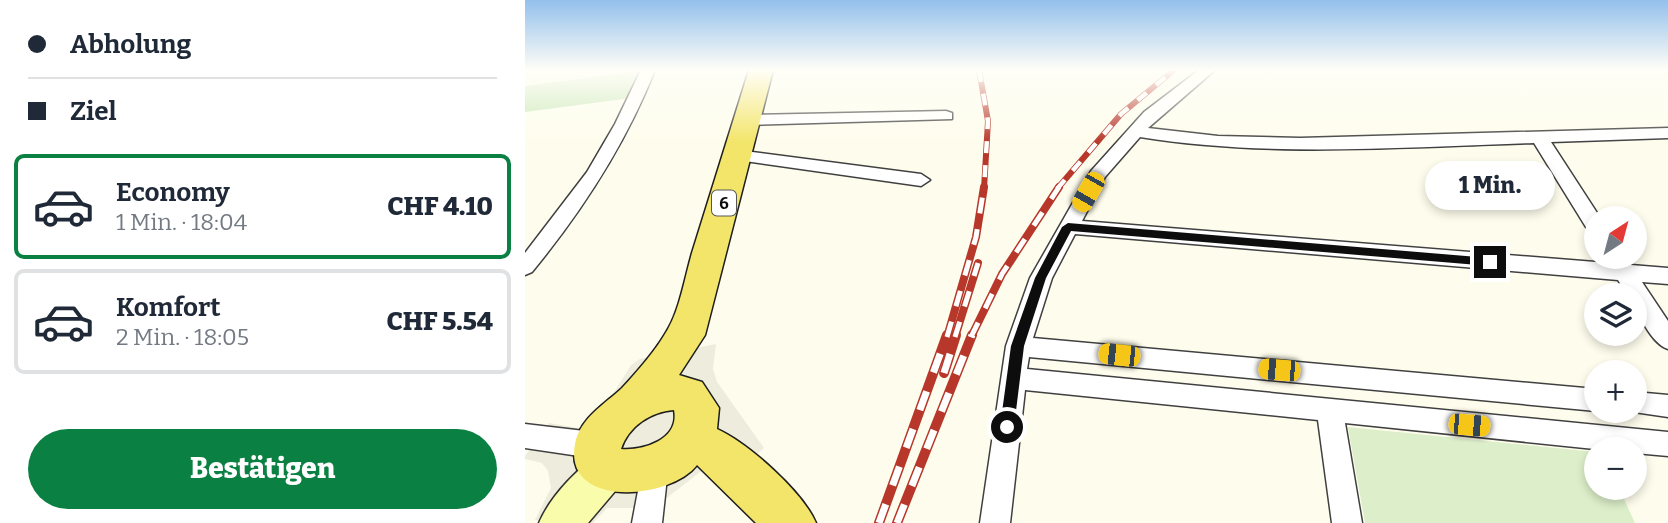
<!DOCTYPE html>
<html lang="de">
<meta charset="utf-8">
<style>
:root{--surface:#fff;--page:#f2f2f3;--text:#1f2937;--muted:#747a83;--line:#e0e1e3;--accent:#0b8043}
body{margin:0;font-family:Bitter,serif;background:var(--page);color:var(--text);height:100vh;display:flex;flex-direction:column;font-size:26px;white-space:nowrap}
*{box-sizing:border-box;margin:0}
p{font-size:23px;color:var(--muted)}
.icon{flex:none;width:38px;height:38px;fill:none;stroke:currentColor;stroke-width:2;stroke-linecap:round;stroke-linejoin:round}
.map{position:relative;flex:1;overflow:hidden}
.side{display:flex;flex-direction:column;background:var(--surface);width:525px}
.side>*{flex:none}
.guide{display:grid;align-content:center;height:154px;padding:0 28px;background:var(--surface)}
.needle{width:46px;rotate:36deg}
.controls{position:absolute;left:1059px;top:206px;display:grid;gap:14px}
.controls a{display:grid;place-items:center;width:63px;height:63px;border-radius:50%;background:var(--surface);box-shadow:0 4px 10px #0003;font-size:35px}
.end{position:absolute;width:32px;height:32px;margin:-16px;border:9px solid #0d0d0d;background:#fff;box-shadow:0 0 0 4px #fff}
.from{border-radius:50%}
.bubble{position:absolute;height:49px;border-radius:24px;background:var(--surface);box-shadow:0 4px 10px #0003;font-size:23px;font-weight:800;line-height:49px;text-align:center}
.car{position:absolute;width:21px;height:42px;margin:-21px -10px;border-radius:9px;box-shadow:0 0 5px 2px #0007;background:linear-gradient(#f5c518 24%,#345 0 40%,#f5c518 0 76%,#345 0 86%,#f5c518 0)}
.guide b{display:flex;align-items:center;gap:24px;height:66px;font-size:26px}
.guide b+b{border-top:2px solid var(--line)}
.guide i{width:18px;height:18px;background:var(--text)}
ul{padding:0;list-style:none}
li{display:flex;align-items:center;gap:21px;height:105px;margin:0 14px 10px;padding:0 14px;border:4px solid var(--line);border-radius:10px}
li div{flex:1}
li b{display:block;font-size:26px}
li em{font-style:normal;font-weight:800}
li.on{border-color:var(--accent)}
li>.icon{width:63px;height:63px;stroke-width:1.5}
.cta{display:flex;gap:14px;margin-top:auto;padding:14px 28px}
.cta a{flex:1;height:80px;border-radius:42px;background:var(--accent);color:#fff;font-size:28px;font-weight:800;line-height:80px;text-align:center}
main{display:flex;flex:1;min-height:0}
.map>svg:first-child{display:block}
.green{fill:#cae7b8}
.pitch{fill:#ddefca}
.plaza{fill:#eeecdd}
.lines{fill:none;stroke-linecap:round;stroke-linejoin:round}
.minor-casing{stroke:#404040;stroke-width:3}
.secondary-casing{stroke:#2f2f2f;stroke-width:3}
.primary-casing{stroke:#1e1e1e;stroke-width:3}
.minor{fill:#fff;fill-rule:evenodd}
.secondary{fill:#f9fcab;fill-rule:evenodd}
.primary{fill:#f3e569;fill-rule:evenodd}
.rail-far2-casing{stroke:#b7382b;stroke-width:6}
.rail-far1-casing{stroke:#b7382b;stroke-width:8}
.rail-casing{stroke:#b7382b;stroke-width:10}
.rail-far2{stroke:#fff;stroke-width:4.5;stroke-dasharray:12;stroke-linecap:butt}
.rail-far1{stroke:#fff;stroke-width:5;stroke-dasharray:16;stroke-linecap:butt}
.rail{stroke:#fff;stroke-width:7;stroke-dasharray:20;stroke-linecap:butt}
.route{fill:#0d0d0d}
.labels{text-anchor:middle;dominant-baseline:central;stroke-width:7;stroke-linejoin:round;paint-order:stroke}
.shield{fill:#fff;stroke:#565656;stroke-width:2}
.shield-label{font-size:16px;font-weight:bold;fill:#0d0d0d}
</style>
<main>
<section class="side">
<div class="guide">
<b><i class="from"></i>Abholung</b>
<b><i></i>Ziel</b>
</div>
<ul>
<li class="on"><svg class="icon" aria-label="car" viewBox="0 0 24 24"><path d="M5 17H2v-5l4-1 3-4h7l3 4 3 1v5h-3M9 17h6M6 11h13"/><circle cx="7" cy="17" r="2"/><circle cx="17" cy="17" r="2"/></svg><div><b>Economy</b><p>1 Min. · 18:04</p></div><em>CHF 4.10</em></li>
<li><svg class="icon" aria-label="car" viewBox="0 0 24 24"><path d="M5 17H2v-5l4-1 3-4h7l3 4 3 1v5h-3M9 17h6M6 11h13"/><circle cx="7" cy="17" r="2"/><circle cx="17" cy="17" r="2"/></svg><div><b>Komfort</b><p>2 Min. · 18:05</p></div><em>CHF 5.54</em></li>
</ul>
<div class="cta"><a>Bestätigen</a></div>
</section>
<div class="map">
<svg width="1143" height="523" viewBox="0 0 1143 523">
<rect width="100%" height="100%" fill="#fefded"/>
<path class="green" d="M112,71L115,73L105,96L99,99L0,112V86Z"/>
<path class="pitch" d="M823,427L1071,452V488H1094L1110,523H840Z"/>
<path class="plaza" d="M191,344L188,369L192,382L239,448L194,487L179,469L143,497L116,508H82L68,523H23L10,520L26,488L23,471L17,463L0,459V456L24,423L53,428L65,423L76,414L106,365L115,359Z"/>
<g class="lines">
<defs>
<g id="minor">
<path d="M116,70H130C100,145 58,210 7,272L0,275V253L62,172L90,124Z"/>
<path d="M674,70H690L623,128L693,136L775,138L1143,128V138L1026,142L1076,219H1071V234L1064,232L1009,143C878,147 745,158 615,137L580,177L557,221L1083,263L1080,257H1101L1106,265L1143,268V284L1117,282L1143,321V349C1127,344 1110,312 1110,296H1103L1093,280L550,234L527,278L508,338L1071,389V411L504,357L502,369L1143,432V456L1110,453V450H1079L820,423L837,523H807L793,420L500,390L485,523H455L481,346L505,278L566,171L619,112Z"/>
<path d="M421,111L427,113V119L221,125L213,120L221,115Z"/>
<path d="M212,150L396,174L405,180L396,186L206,159L203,155L206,151Z"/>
<path d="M1110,392L1143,395V417L1102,411H1110Z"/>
<path d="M0,424L85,434L88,443L85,452L61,457L0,448Z"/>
<path d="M129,455L139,459L143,468L137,523H107L119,459Z"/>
</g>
<path id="secondary" d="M83,451L97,457L103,470L97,483L63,523H14C25,497 56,462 83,451Z"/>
<path id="primary" d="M224,70H248L180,335L154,375L177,382L194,408L192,429C223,443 278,492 291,523H231L172,465C145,500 38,509 50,444C55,418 80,404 97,388C112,372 132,349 143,329C155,308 160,277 167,253C186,192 205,131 224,70ZM149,410C155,439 119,451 96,449C104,426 125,412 149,410Z"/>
</defs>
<use href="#minor" class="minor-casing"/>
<use href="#secondary" class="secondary-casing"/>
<use href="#primary" class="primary-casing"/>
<use href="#minor" class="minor"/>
<use href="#secondary" class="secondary"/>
<use href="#primary" class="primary"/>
<defs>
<g id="rail-far2">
<path d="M454,70L463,121L459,189"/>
<path d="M532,189L596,114L649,70"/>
</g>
<g id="rail-far1">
<path d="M422,337L451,237L459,187"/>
<path d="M430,337L453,263"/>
<path d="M446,337L477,274L534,187"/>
</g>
<g id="rail">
<path d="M419,373L431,335"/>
<path d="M354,523L422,335"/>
<path d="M372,523L447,335"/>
</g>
</defs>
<use href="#rail-far2" class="rail-far2-casing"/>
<use href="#rail-far1" class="rail-far1-casing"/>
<use href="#rail" class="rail-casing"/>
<use href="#rail-far2" class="rail-far2"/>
<use href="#rail-far1" class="rail-far1"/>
<use href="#rail" class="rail"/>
</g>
<linearGradient id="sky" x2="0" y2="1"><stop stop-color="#93c0ec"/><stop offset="0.49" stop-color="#fffef7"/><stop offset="1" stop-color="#fffef7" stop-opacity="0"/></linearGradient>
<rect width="1143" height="143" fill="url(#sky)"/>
<path class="route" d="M543,223L965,258L971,262L965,266L546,231L521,278L499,346L489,427L482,433L475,427L486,346L510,278L537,227Z"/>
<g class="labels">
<rect class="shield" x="187" y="190.5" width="24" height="25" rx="5"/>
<g class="shield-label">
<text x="199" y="203">6</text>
</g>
</g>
</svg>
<div class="controls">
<a><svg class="needle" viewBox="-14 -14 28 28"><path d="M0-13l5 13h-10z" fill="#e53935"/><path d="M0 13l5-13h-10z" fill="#747a83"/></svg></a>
<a><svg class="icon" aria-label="layers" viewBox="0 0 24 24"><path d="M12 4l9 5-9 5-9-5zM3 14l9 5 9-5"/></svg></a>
<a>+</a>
<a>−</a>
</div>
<i class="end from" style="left:482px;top:427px"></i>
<i class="end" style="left:965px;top:262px"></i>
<div class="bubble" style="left:900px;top:161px;width:130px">1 Min.</div>
<i class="car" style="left:563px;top:192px;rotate:210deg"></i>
<i class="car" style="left:594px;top:355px;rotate:276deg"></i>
<i class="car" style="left:754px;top:370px;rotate:275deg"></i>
<i class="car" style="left:944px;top:425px;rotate:95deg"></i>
</div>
</main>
